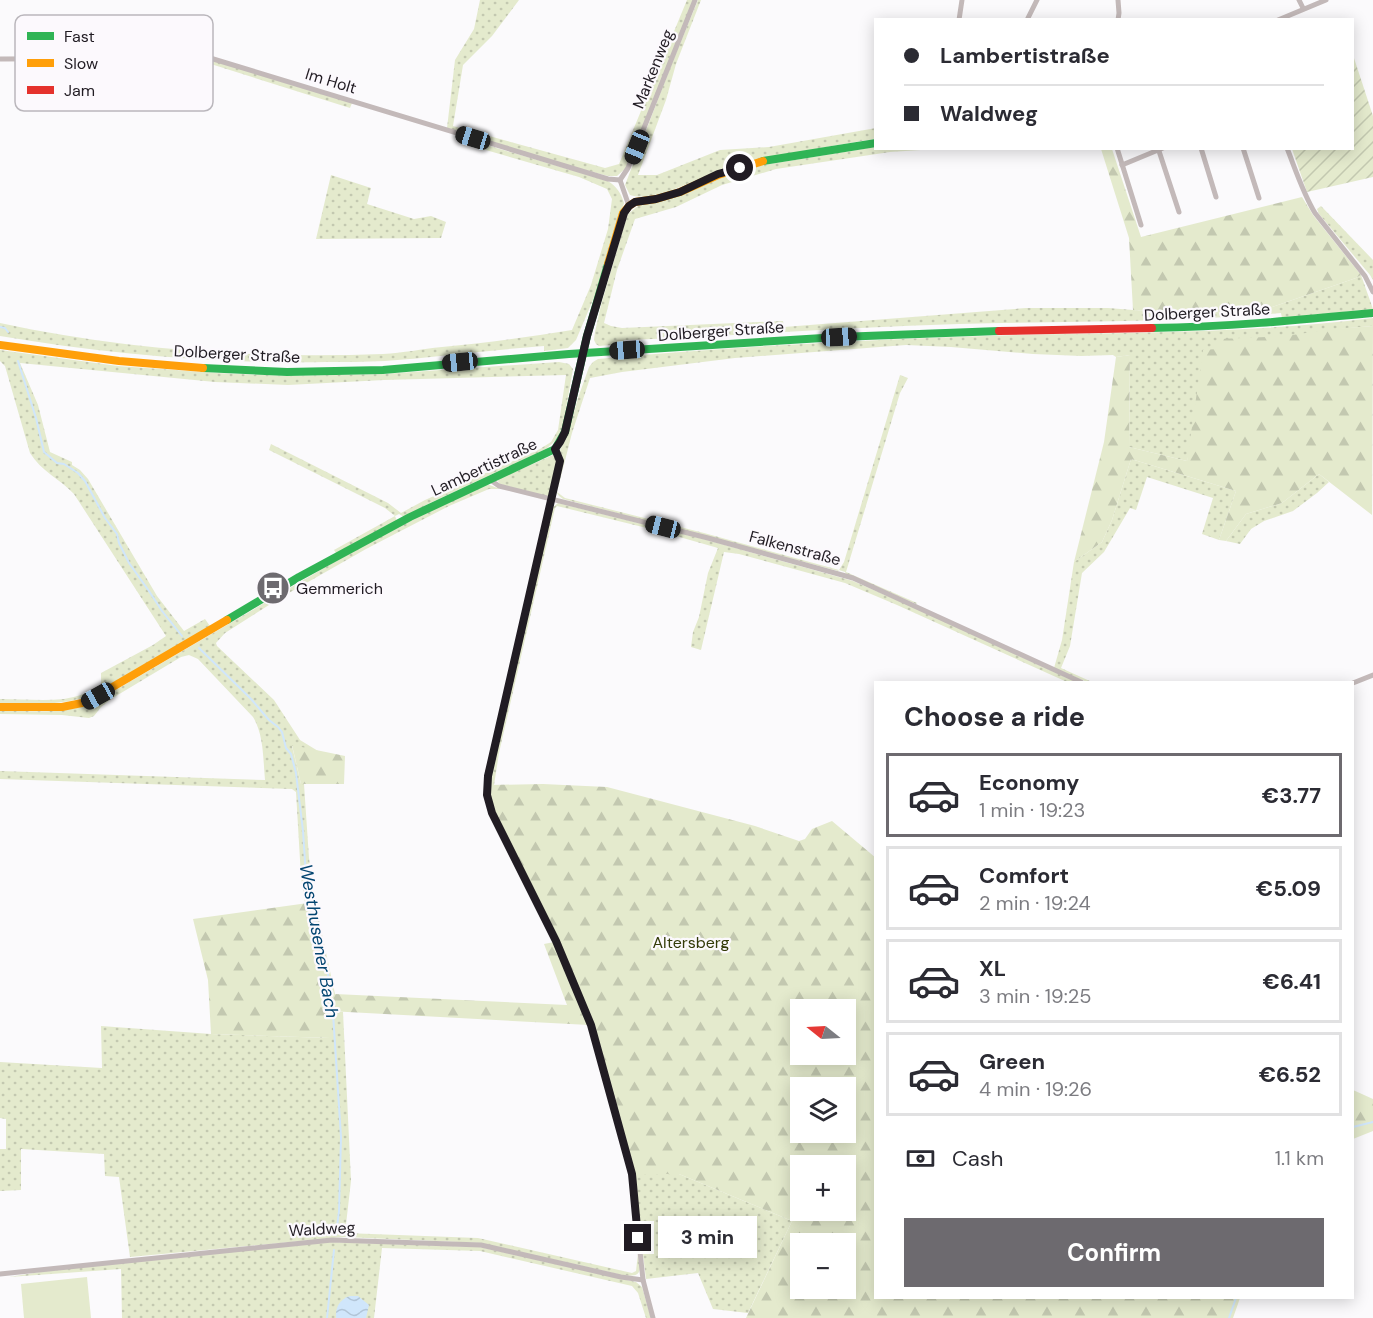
<!DOCTYPE html>
<meta charset="utf-8">
<style>
:root{--surface:#fff;--page:#f7f7f7;--text:#2b2b33;--muted:#7c7c81;--line:#e1e1e2;--accent:#6d6a6f}
body{margin:0;font-family:"DM Sans",sans-serif;background:var(--page);color:var(--text);height:100vh;display:flex;flex-direction:column;font-size:22px;white-space:nowrap}
*{box-sizing:border-box;margin:0}
p{font-size:20px;color:var(--muted)}
.icon{flex:none;width:33px;height:33px;fill:none;stroke:currentColor;stroke-width:2;stroke-linecap:round;stroke-linejoin:round}
.map{position:relative;flex:1;overflow:hidden}
.drawer{position:absolute;left:874px;top:681px;width:480px;height:618px;display:flex;flex-direction:column;background:var(--surface);border-radius:0px;box-shadow:0 3px 15px #0003}
.drawer>*{flex:none}
.top-card{position:absolute;left:874px;top:18px;width:480px;height:132px;border-radius:0px;box-shadow:0 3px 15px #0003;display:grid;align-content:center;height:132px;padding:0 30px;background:var(--surface)}
.needle{width:39px;rotate:288deg}
.controls{position:absolute;left:790px;top:999px;display:grid;gap:12px}
.controls a{display:grid;place-items:center;width:66px;height:66px;border-radius:0px;background:var(--surface);box-shadow:0 3px 15px #0003;font-size:30px}
.end{position:absolute;width:27px;height:27px;margin:-14px;border:8px solid #211c23;background:#fff;box-shadow:0 0 0 3px #fff}
.from{border-radius:50%}
.bubble{position:absolute;height:42px;border-radius:0px;background:var(--surface);box-shadow:0 3px 15px #0003;font-size:20px;font-weight:700;line-height:42px;text-align:center}
.car{position:absolute;width:18px;height:36px;margin:-18px -9px;border-radius:8px;box-shadow:0 0 4px 2px #0007;background:linear-gradient(#222 24%,#8ab4d8 0 40%,#222 0 76%,#8ab4d8 0 86%,#222 0)}
.top-card b{display:flex;align-items:center;gap:21px;height:57px;font-size:22px}
.top-card b+b{border-top:2px solid var(--line)}
.top-card i{width:15px;height:15px;background:var(--text)}
ul{padding:0;list-style:none}
li{display:flex;align-items:center;gap:18px;height:84px;margin:0 12px 9px;padding:0 18px;border:3px solid var(--line);border-radius:0px}
li div{flex:1}
li b{display:block;font-size:22px}
li em{font-style:normal;font-weight:700}
li.current{border-color:var(--accent)}
li>.icon{width:54px;height:54px;stroke-width:1.5}
h2{padding:0 30px;font-size:27px;line-height:72px}
.pay{display:flex;align-items:center;gap:15px;height:66px;padding:0 30px;font-size:22px}
.pay p{margin-inline-start:auto}
.button{display:flex;gap:12px;margin-top:auto;padding:12px 30px}
.button a{flex:1;height:69px;border-radius:0px;background:var(--accent);color:#fff;font-size:24px;font-weight:700;line-height:69px;text-align:center}
.map>svg:first-child{display:block}
.grass{fill:url(#grass-dots)}
.forest{fill:url(#forest-firs);fill-rule:evenodd}
.garden{fill:url(#garden-furrows)}
.pitch{fill:#e4eacd}
.water{fill:url(#water-waves)}
.lines{fill:none;stroke-linecap:round;stroke-linejoin:round}
.stream{stroke:#d0e6fb;stroke-width:2}
.street{stroke:#c3b9b9;stroke-width:5}
.fast{stroke:#30b455;stroke-width:8}
.slow{stroke:#ff9f0a;stroke-width:8}
.jam{stroke:#e5322d;stroke-width:8}
.route{stroke:#211c23;stroke-width:8}
.labels{text-anchor:middle;dominant-baseline:central;stroke-width:4.5;stroke-linejoin:round;paint-order:stroke}
.street-label{font-size:16px;fill:#211c23;stroke:#fcf9fd}
.poi-label{font-size:16px;fill:#211c23;stroke:#fcf9fd;text-anchor:start}
.park-label{font-size:16px;fill:#343b09;stroke:#fcf9fd}
.water-label{font-size:18px;font-style:italic;fill:#044671;stroke:#fcf9fd}
.key{fill:#fcf9fd;stroke:#bab7bc;stroke-width:1.5}
.key-label{font-size:16px;fill:#211c23}
</style>
<div class="map">
<svg width="1373" height="1318" viewBox="0 0 1373 1318">
<defs>
<pattern id="grass-dots" width="8" height="8" patternUnits="userSpaceOnUse" patternTransform="scale(1.5)"><rect width="8" height="8" fill="#e4eacd"/><path d="M2 2h.1M6 6h.1" fill="none" stroke="#c3c8b0" stroke-width="1.8" stroke-linecap="round"/></pattern>
<pattern id="forest-firs" width="22" height="20" patternUnits="userSpaceOnUse" patternTransform="scale(1.5)"><rect width="22" height="20" fill="#e4eacd"/><path d="M5 1l3.5 6h-7zM16 11l3.5 6h-7z" fill="#c3c8b0"/></pattern>
<pattern id="garden-furrows" width="10" height="10" patternUnits="userSpaceOnUse" patternTransform="scale(1.5)"><rect width="10" height="10" fill="#e4eacd"/><path d="M-1 1l2-2M0 10L10 0M9 11l2-2" fill="none" stroke="#c3c8b0"/></pattern>
<pattern id="water-waves" width="16" height="10" patternUnits="userSpaceOnUse" patternTransform="scale(1.5)"><rect width="16" height="10" fill="#d0e6fb"/><path d="M0 5q4-4 8 0t8 0" fill="none" stroke="#b2c5d7"/></pattern>
</defs>
<rect width="100%" height="100%" fill="#fbfafc"/>
<g class="grass">
<path d="M480,0H519L492,36L463,65L453,126L605,168L619,164L687,0H694L626,168L617,176H608L581,169L447,128L455,60L474,29Z"/>
<path d="M698,0H701L676,64L666,100L638,175H657L720,150L769,147L876,128V139C858,141 839,145 821,148C788,154 750,161 718,172C694,179 655,203 630,195L625,185L672,63Z"/>
<path d="M202,60L214,61L352,103L350,108L214,65L34,66V61Z"/>
<path d="M473,141L608,181C617,187 621,193 624,203L598,288L576,340L568,348L544,351V346C491,350 438,357 385,361C366,362 346,362 326,362C217,364 107,354 0,336V323C125,350 255,359 383,354C403,353 422,349 442,347C486,343 529,337 572,330L591,285L608,229L612,199L607,189L579,177L472,146Z"/>
<path d="M876,147V148L936,149L890,152L776,169L722,185L676,207L635,219L617,270L604,323L611,326L622,328L783,321L784,327L1026,308H1108L1196,315L1269,308L1356,278L1361,275L1373,309L1282,318L1281,313C1174,323 1066,321 959,324C847,327 736,336 624,340L623,344L599,346L596,344L594,340L595,332L601,305L624,226L628,214L638,206L657,202L720,177L763,165Z"/>
<path d="M331,175L371,188L367,204L414,219L431,216L446,222L441,238L316,239Z"/>
<path d="M1321,206L1373,260V280L1370,275L1319,214L1317,209Z"/>
<path d="M1373,318V326C1320,330 1269,339 1218,349L1187,461L1129,447L1130,355L1116,357L1113,355L1081,356L1033,354L951,347L906,345L735,358L622,372L590,378L572,433L557,492L565,498L704,533L839,570L844,562L900,375L908,378L900,393L846,572L917,603L916,604L846,574L845,572L839,570L838,571L563,499L559,496L557,493L562,461L560,450L568,433L578,398L589,367L593,362L598,359C738,346 879,339 1020,335C1137,332 1256,333 1373,318Z"/>
<path d="M0,350L118,366L217,373L287,376L383,374L559,362L569,364L573,369L562,431L555,441L546,449L430,503L404,517L399,514L395,516L397,521L336,553L334,550L395,516L385,508L269,450L271,444L388,503L401,513L425,500L540,449L551,442L558,430L566,375L384,380L288,385L215,382L20,363L38,405L50,452L72,462V465L80,470L88,479L157,596L184,631L205,619L210,626L92,695C62,706 31,704 0,704V699C21,699 43,701 64,699C77,697 89,692 101,687V673L153,645L166,636L74,494C60,479 41,471 30,453L5,366L0,361Z"/>
<path d="M553,455L557,460L549,496H544L500,484L497,480L499,479Z"/>
<path d="M1131,459L1236,491L1219,540L1202,534L1213,498L1147,477L1136,510L1130,508L1104,552L1082,573L1070,646L1061,668L1092,682H1087L1054,668L1062,640L1074,562L1102,542L1112,520Z"/>
<path d="M1319,474L1329,482L1317,493L1293,511L1264,521L1251,529L1240,544L1226,541L1246,514L1282,503Z"/>
<path d="M487,484L500,489H489L449,506L366,549L280,598L225,633L216,643L217,646L274,700L300,740L318,751L292,746L301,784H304L309,858L315,902L305,903L301,877L296,792L292,789L0,779V771L265,780C263,759 264,735 253,717L198,659L189,655L181,657L111,699L101,707L94,716L89,718L62,715L0,714V710C32,711 67,715 97,701L348,554L413,519Z"/>
<path d="M558,503L707,540L853,581L915,608L1076,682H1067L897,605L845,583L739,554L724,552L701,650L691,647L693,632L699,617L708,573L718,548L655,530L557,506L555,508L499,753L494,785H490L494,758L550,512L552,508Z"/>
<path d="M328,1011L343,1012L351,1181L345,1233L478,1238L632,1273L636,1271L638,1253C641,1271 643,1278 622,1275L481,1243L344,1237L130,1257L119,1177L105,1176L104,1154L21,1149V1190L0,1191V1149H6V1119L0,1118V1062L102,1068L101,1026L211,1034L329,1038Z"/>
<path d="M633,1174H679L792,1221L748,1313L713,1309L698,1273L646,1279Z"/>
<path d="M329,1242L480,1247L622,1279L636,1282L642,1287L651,1318H646L638,1293L632,1286L480,1251L382,1248L374,1318H122L121,1269L9,1277L52,1270Z"/>
</g>
<g class="forest">
<path d="M1101,149H1112L1141,237L1302,197L1313,215L1361,275L1356,278L1269,308L1196,315L1133,310L1129,238Z"/>
<path d="M1373,326L1372,515L1319,474L1282,503L1246,514L1226,541L1219,540L1236,491L1131,459L1112,520L1102,542L1074,562L1104,442L1116,357L1130,355L1129,447L1187,461L1203,350L1217,349L1219,339L1286,336L1332,329Z"/>
<path d="M292,745L345,756L344,784H301Z"/>
<path d="M543,784L607,787L755,826L799,841L805,839L812,829L832,821L876,858V1298H1240L1233,1318H746L792,1221L679,1174H633L589,1025L329,1011L330,1038L211,1034L208,980L193,919L315,902L335,994L567,1005L544,944L554,942L494,812L490,797V785ZM801,1010H846V1054H801ZM801,1088H846V1132H801ZM801,1166H846V1210H801ZM801,1244H846V1288H801Z"/>
<path d="M1353,1090L1373,1099V1131L1353,1139Z"/>
</g>
<path class="garden" d="M1353,55L1373,116V177L1307,192L1292,149L1353,148Z"/>
<path class="pitch" d="M87,1277L91,1318H24L21,1284Z"/>
<path class="water" d="M350,1296H358L369,1305L366,1318H336C335,1307 340,1299 350,1296Z"/>
<g class="lines">
<g class="stream">
<path d="M0,327L5,328L8,332"/>
<path d="M18,361L36,418L44,452L57,463L64,464L78,473L85,481L105,518L117,534L119,543L129,563L149,591L162,611L182,636"/>
<path d="M199,648L251,699L269,720L278,727L282,732L286,748L291,754L296,773L303,831L307,892L328,974L333,1013L341,1137L339,1211L336,1235"/>
<path d="M1353,1127L1373,1122"/>
<path d="M327,1318L334,1250"/>
<path d="M1229,1318L1236,1298"/>
</g>
<g class="street">
<path d="M1299,0L1303,8"/>
<path d="M959,20L962,0"/>
<path d="M1027,20L1037,0"/>
<path d="M1118,20L1119,13L1118,0"/>
<path d="M1278,20L1326,0"/>
<path d="M0,59L210,58L608,179L620,180"/>
<path d="M1117,148L1141,225"/>
<path d="M1158,148L1179,212"/>
<path d="M1201,148L1216,197"/>
<path d="M1243,148L1259,198"/>
<path d="M1287,148C1296,171 1303,193 1315,213L1365,276L1373,292"/>
<path d="M1122,165L1163,148"/>
<path d="M620,180L628,168L695,0"/>
<path d="M620,180L629,206"/>
<path d="M555,449L560,461L487,776V795L492,813L556,941L591,1025L613,1100L632,1174L643,1280L653,1318"/>
<path d="M489,479L499,486L708,538L853,578L1081,682"/>
<path d="M1353,683L1373,675"/>
<path d="M0,1274L332,1240L481,1245L621,1277L643,1280"/>
</g>
<g class="fast">
<path d="M763,161L876,143"/>
<path d="M1152,328C1226,327 1299,320 1373,313"/>
<path d="M203,368L287,372L383,370L569,354L839,337L999,331"/>
<path d="M227,620L299,577L410,517L555,449L565,432L587,336L608,264"/>
</g>
<g class="slow">
<path d="M608,264L623,213L629,206L635,202L656,199L680,192L718,175L763,161"/>
<path d="M0,345L119,361L203,368"/>
<path d="M0,707H62L87,702L227,620"/>
</g>
<path class="jam" d="M999,331L1152,328"/>
</g>
<g class="lines">
<path class="route" d="M638,1238L632,1174L591,1025L556,941L492,813L487,795L488,776L560,461L555,449L560,442L565,432L587,336L624,213L629,206L635,202L656,199L680,192L718,174L740,168"/>
</g>
<defs>
<symbol id="bus-disc" viewBox="-11 -11 22 22"><circle r="9.5" fill="#6d6a6f" stroke="#fcf9fd"/><path d="M-5-6H5V4H4V6H2V4H-2V6H-4V4H-5ZM-3.5-4V0h7V-4ZM-3.5 1.2v1.5H-2V1.2ZM2 1.2v1.5H3.5V1.2Z" fill="#fff"/></symbol>
</defs>
<g fill-rule="evenodd">
<use href="#bus-disc" x="254" y="569" width="38" height="38"/>
</g>
<g class="labels">
<g class="street-label">
<text transform="translate(653 69) rotate(-68)">Markenweg</text>
<text transform="translate(331 81) rotate(17)">Im Holt</text>
<text transform="translate(1207 312) rotate(-3)">Dolberger Straße</text>
<text transform="translate(721 331) rotate(-4)">Dolberger Straße</text>
<text transform="translate(237 354) rotate(3)">Dolberger Straße</text>
<text transform="translate(484 467) rotate(-25)">Lambertistraße</text>
<text transform="translate(795 548) rotate(15)">Falkenstraße</text>
<text transform="translate(322 1229) rotate(-3)">Waldweg</text>
</g>
<g class="poi-label">
<text x="296" y="588">Gemmerich</text>
</g>
<g class="park-label">
<text x="691" y="942">Altersberg</text>
</g>
<g class="water-label">
<text transform="translate(319 941) rotate(80)">Westhusener Bach</text>
</g>
</g>
<rect x="15" y="15" width="198" height="96" rx="9" class="key"/>
<rect x="27" y="32" width="27" height="8" fill="#30b455"/>
<rect x="27" y="59" width="27" height="8" fill="#ff9f0a"/>
<rect x="27" y="86" width="27" height="8" fill="#e5322d"/>
<g class="key-label">
<text x="64" y="42">Fast</text>
<text x="64" y="69">Slow</text>
<text x="64" y="96">Jam</text>
</g>
</svg>
<div class="controls">
<a><svg class="needle" viewBox="-14 -14 28 28"><path d="M0-13l5 13h-10z" fill="#e53935"/><path d="M0 13l5-13h-10z" fill="#7c7c81"/></svg></a>
<a><svg class="icon" aria-label="layers" viewBox="0 0 24 24"><path d="M12 4l9 5-9 5-9-5zM3 14l9 5 9-5"/></svg></a>
<a>+</a>
<a>−</a>
</div>
<i class="end from" style="left:740px;top:168px"></i>
<i class="end" style="left:638px;top:1238px"></i>
<div class="bubble" style="left:658px;top:1216px;width:99px">3 min</div>
<i class="car" style="left:473px;top:138px;rotate:287deg"></i>
<i class="car" style="left:637px;top:147px;rotate:202deg"></i>
<i class="car" style="left:839px;top:337px;rotate:87deg"></i>
<i class="car" style="left:627px;top:350px;rotate:266deg"></i>
<i class="car" style="left:460px;top:362px;rotate:264deg"></i>
<i class="car" style="left:663px;top:527px;rotate:284deg"></i>
<i class="car" style="left:98px;top:696px;rotate:241deg"></i>
<div class="top-card">
<b><i class="from"></i>Lambertistraße</b>
<b><i></i>Waldweg</b>
</div>
<section class="drawer">
<h2>Choose a ride</h2>
<ul>
<li class="current"><svg class="icon" aria-label="car" viewBox="0 0 24 24"><path d="M5 17H2v-5l4-1 3-4h7l3 4 3 1v5h-3M9 17h6M6 11h13"/><circle cx="7" cy="17" r="2"/><circle cx="17" cy="17" r="2"/></svg><div><b>Economy</b><p>1 min · 19:23</p></div><em>€3.77</em></li>
<li><svg class="icon" aria-label="car" viewBox="0 0 24 24"><path d="M5 17H2v-5l4-1 3-4h7l3 4 3 1v5h-3M9 17h6M6 11h13"/><circle cx="7" cy="17" r="2"/><circle cx="17" cy="17" r="2"/></svg><div><b>Comfort</b><p>2 min · 19:24</p></div><em>€5.09</em></li>
<li><svg class="icon" aria-label="car" viewBox="0 0 24 24"><path d="M5 17H2v-5l4-1 3-4h7l3 4 3 1v5h-3M9 17h6M6 11h13"/><circle cx="7" cy="17" r="2"/><circle cx="17" cy="17" r="2"/></svg><div><b>XL</b><p>3 min · 19:25</p></div><em>€6.41</em></li>
<li><svg class="icon" aria-label="car" viewBox="0 0 24 24"><path d="M5 17H2v-5l4-1 3-4h7l3 4 3 1v5h-3M9 17h6M6 11h13"/><circle cx="7" cy="17" r="2"/><circle cx="17" cy="17" r="2"/></svg><div><b>Green</b><p>4 min · 19:26</p></div><em>€6.52</em></li>
</ul>
<div class="pay"><svg class="icon" aria-label="cash" viewBox="0 0 24 24"><path d="M3 7h18v10H3z"/><circle cx="12" cy="12" r="2"/></svg>Cash<p>1.1 km</p></div>
<div class="button"><a>Confirm</a></div>
</section>
</div>
